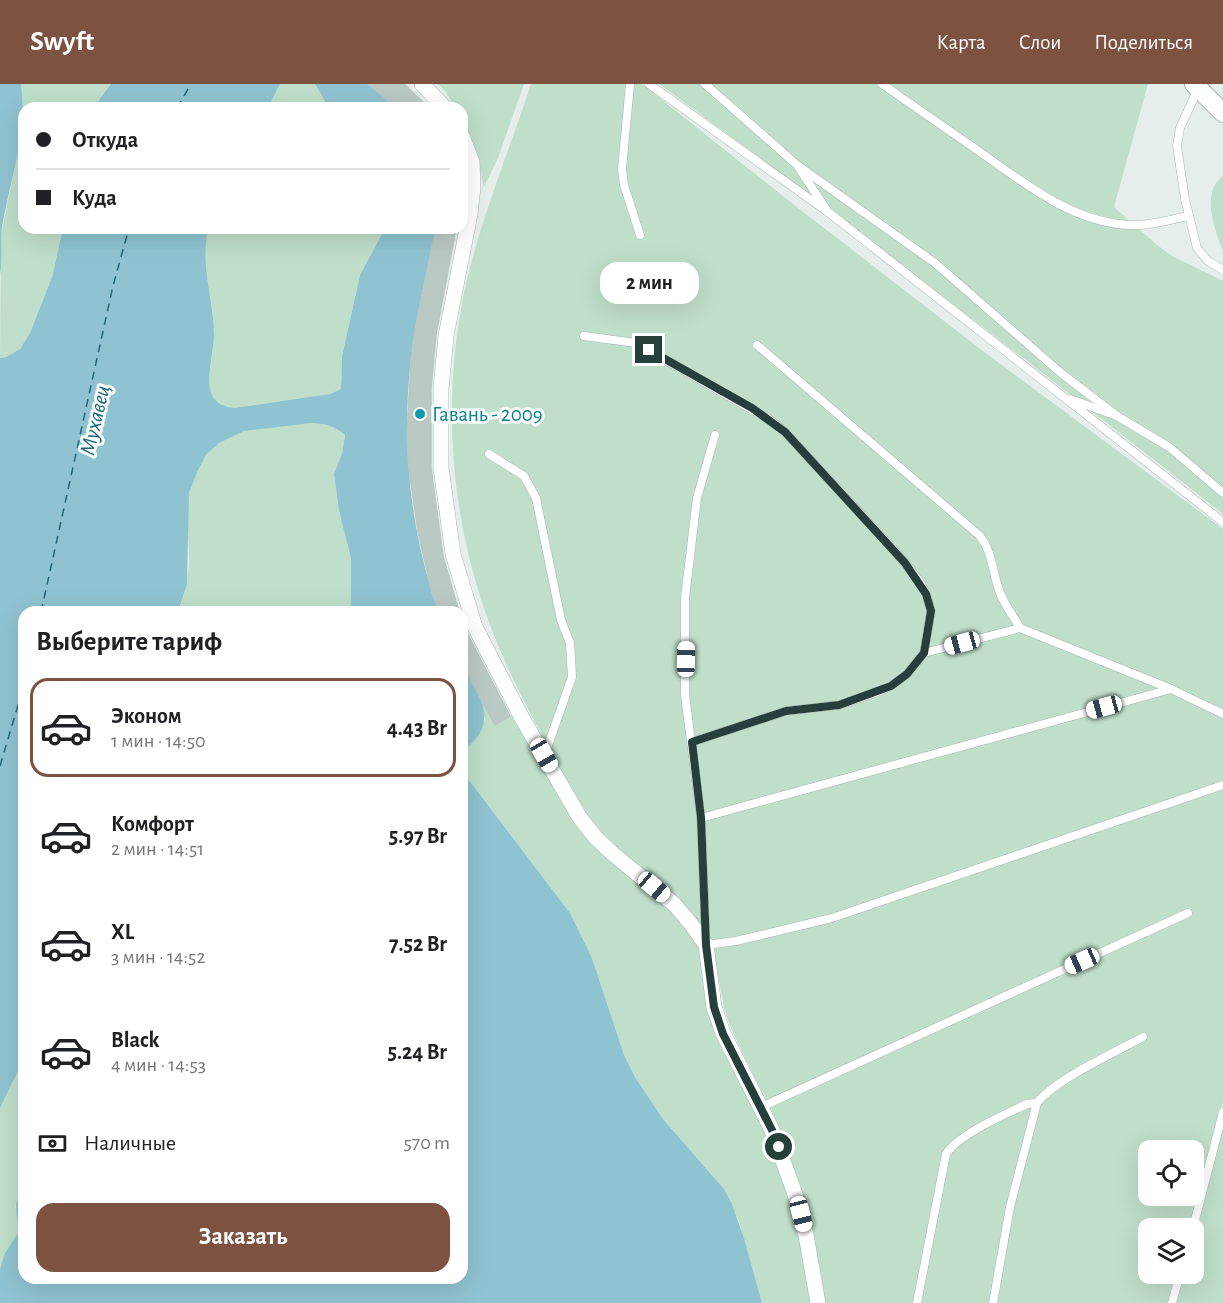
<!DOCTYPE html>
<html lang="ru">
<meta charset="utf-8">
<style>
:root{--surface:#fff;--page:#f2f2f2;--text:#202124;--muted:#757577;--line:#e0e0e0;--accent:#7d5240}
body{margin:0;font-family:"Alegreya Sans",sans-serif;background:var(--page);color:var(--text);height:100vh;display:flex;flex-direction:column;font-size:22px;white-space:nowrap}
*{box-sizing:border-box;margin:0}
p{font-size:20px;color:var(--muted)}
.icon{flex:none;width:33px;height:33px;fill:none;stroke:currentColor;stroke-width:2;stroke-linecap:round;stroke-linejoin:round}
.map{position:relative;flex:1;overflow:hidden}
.details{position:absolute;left:18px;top:522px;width:450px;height:678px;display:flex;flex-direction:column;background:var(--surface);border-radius:18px;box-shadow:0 6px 24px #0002}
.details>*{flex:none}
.guide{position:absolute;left:18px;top:18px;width:450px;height:132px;border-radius:18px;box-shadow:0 6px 24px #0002;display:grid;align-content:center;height:132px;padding:0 18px;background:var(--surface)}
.controls{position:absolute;left:1138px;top:1056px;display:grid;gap:12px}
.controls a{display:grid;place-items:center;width:66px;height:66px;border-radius:12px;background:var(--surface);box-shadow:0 6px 24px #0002;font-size:30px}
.end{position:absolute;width:27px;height:27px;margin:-14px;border:8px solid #25403b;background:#fff;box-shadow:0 0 0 3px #fff}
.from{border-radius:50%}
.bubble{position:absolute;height:42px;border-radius:18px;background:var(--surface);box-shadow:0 6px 24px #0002;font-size:20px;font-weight:600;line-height:42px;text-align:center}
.car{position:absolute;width:18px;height:36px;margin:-18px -9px;border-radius:8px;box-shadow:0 0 4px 2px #0007;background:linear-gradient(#fff 24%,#345 0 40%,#fff 0 76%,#345 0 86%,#fff 0)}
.guide b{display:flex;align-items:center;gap:21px;height:57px;font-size:22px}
.guide b+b{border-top:2px solid var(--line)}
.guide i{width:15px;height:15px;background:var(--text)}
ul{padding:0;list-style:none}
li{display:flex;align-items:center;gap:18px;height:99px;margin:0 12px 9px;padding:0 6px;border:3px solid transparent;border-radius:18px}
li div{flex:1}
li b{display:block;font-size:22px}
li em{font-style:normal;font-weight:600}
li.selected{border-color:var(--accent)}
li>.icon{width:54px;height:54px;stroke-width:1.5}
h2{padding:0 18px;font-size:27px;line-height:72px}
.pay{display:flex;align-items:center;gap:15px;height:66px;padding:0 18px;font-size:22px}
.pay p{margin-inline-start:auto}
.button{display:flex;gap:12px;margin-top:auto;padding:12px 18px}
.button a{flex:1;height:69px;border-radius:18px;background:var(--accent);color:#fff;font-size:24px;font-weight:600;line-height:69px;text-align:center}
header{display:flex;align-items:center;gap:36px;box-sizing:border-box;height:84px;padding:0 30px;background:var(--accent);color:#fff}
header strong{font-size:28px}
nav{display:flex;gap:33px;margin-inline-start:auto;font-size:21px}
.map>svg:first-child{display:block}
.green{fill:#bfdfca;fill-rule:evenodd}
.water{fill:#90c3d1}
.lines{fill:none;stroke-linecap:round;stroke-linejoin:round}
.ferry{stroke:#1f667c;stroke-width:1.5;stroke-dasharray:8 6;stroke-linecap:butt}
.building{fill:#bbc9c4;stroke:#b8c8c2;stroke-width:1.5}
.service-casing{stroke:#a8b6b3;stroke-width:9}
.minor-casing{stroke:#a8b6b3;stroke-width:16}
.tertiary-casing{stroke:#a8b6b3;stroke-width:20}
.service{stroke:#fff;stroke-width:8}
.minor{stroke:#fff;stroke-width:15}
.tertiary{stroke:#fff;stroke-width:18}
.route{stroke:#25403b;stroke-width:8}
.culture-dot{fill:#0f9aa8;stroke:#f7fbf9;stroke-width:2}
.labels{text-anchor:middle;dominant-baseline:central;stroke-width:6;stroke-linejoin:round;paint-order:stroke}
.culture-label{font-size:21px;fill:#0d838f;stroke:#f7fbf9;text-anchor:start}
.water-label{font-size:22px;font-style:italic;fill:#1f667c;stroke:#f7fbf9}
</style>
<header>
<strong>Swyft</strong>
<nav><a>Карта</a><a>Слои</a><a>Поделиться</a></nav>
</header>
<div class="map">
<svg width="1223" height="1219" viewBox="0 0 1223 1219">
<rect width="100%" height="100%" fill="#e6eeeb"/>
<g class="green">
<path d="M21,0H111L93,24H24V144H63L52,193L30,249L20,265L6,273L0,274L1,151L17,72L23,24Z"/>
<path d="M280,0H315L329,24H268Z"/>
<path d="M438,0H524L498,74L484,103L478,74L462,36V24H455L446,8Z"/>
<path d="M531,0H642L793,120L983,267L1223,445V1018L1204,1089L1223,1028V1219H822L781,1050L731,944L724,924L716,881L710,863C685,838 661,813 636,788C625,777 612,766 602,754C581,729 567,698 551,668C525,621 496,564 480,512C450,417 444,316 462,219C477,143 507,73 531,0ZM1149,1066H1194V1112H1149ZM1149,1144H1194V1190H1149Z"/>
<path d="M659,0H1148L1114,123L1157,161L1172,172L1223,197V430C1037,284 850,139 659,0Z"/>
<path d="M1223,92V167C1215,146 1200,108 1223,92Z"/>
<path d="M209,144H385L360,191L342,272L341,305L330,310C308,314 242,329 224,323C219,321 213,315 211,310C206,295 214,266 214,250C214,214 199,180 209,144Z"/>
<path d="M312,339C326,340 335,342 345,350L342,371L334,391L339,427L351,475V528H178C184,513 188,495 189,479C189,456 186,432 189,410C194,382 215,354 243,347C265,342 290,342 312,339Z"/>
<path d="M480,614L495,640L511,631L567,716L671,822L700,865L755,1024L790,1108L814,1219H762L739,1137L724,1105L663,1035L635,993L624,971L592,874L570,829L462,687V671L485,636Z"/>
<path d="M24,975V1104C8,1124 20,1126 19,1145C18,1157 4,1173 0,1185V1024Z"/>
</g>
<g class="water">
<path d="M0,0H21C28,49 10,96 2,143C0,159 3,175 0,190Z"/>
<path d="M111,0H280L268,24H93Z"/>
<path d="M315,0H368L397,24H329Z"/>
<path d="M63,144H209C199,180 214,214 214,251C214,267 205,297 212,311C217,321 225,323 235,324L330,310L341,305L342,272L360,191L385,144H436C427,188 416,231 411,275C401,358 410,449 439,528H351V475L339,427L334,390L342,370L345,351C335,342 326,340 312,339L244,347L219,359L206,371L198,386L189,409L187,500L178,528H24V975L0,1024V274L6,273L20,265L30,249L52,193Z"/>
<path d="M462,580C473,600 493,626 480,649C475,657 467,663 462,671Z"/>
<path d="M462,687L570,829L592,874L624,971L635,993L663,1035L724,1105L732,1120L744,1154L762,1219H0V1185L5,1169L18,1149C20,1130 9,1122 24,1104V1194H462Z"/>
</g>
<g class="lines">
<g class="ferry">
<path d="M177,24L191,0"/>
<path d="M41,528L113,202L129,144"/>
<path d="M0,682L24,601"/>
</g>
</g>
<g class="building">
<path d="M368,0H404L429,24H397Z"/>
<path d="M436,144H456L436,251L431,304V384L443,472L459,528H439L432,509L418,448L409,385L407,351L411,276L416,241Z"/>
<path d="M462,534L466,547L510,632L495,641L462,580Z"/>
</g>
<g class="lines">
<defs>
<g id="service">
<path d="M630,0L622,85L624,101L640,151"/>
<path d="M649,0L828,128L1223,438"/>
<path d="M705,0L797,81L826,125"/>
<path d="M882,0C915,23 947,45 980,68C1024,99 1073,139 1130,141C1149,142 1169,136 1188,132"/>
<path d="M1198,5L1180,44L1177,62L1185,115L1197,164L1208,177L1223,186"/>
<path d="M797,81L935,179L1061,289L1117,332"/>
<path d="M584,252L636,259L770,336L785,348L893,465L918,495L926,510L931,527L924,569L907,590L891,602L875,609L839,621L786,627L692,658"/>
<path d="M757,261L980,452C993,469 992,487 999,506C1003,519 1013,531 1020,544"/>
<path d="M1070,315L1117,332L1169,363L1223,409"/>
<path d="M715,351L697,414L685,514V611L701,734L706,861L736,857L832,834L1223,701"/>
<path d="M489,370L524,392L536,414L561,536L570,559L572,593L545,670"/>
<path d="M924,569L1020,544L1171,605L1223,630"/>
<path d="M701,734L1171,605"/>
<path d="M1037,1019C1054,996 1116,968 1143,953"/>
<path d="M761,1023L1188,829"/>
<path d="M1193,1144L1223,1028"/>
<path d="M917,1219L946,1070C958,1051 1005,1030 1027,1020L1037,1019L1010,1123L993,1219"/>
<path d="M1172,1219L1180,1190"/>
</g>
<g id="minor">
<path d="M422,0L445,24"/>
<path d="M462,52L472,78L473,103L470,130L446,252L441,304V384L453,470L475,543L522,634L580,734L596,754L613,770L674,820L691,840L706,861L714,923L723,949L772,1046L795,1110L806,1151L818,1219"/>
</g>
<path id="tertiary" d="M1194,0L1223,29"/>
</defs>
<use href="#service" class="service-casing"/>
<use href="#minor" class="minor-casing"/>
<use href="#tertiary" class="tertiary-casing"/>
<use href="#service" class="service"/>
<use href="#minor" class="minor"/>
<use href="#tertiary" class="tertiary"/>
</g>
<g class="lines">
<path class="route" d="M649,266L752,324L785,348L905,479L926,510L931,527L924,569L907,590L891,602L839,621L786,627L692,658L701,734L706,861L714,923L723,950L772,1046L779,1063"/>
</g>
<circle class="culture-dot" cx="420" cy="330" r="6"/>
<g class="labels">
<g class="culture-label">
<text x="432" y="330">Гавань - 2009</text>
</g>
<g class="water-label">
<text transform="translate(95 336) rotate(-77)">Мухавец</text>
</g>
</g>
</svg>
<div class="controls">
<a><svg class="icon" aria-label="locate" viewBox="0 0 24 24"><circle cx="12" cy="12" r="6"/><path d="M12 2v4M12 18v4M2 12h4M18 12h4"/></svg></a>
<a><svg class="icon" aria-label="layers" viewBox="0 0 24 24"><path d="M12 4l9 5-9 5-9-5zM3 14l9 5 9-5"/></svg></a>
</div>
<i class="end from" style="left:779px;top:1063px"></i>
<i class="end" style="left:649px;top:266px"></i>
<div class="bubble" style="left:600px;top:178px;width:99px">2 мин</div>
<i class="car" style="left:962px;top:559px;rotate:255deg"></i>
<i class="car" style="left:686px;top:575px;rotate:1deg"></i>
<i class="car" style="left:1104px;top:623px;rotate:255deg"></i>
<i class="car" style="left:544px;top:671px;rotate:150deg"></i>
<i class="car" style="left:654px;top:803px;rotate:130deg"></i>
<i class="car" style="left:1082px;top:877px;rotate:246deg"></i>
<i class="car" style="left:801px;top:1130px;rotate:166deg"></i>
<div class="guide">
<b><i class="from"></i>Откуда</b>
<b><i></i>Куда</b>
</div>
<section class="details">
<h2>Выберите тариф</h2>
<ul>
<li class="selected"><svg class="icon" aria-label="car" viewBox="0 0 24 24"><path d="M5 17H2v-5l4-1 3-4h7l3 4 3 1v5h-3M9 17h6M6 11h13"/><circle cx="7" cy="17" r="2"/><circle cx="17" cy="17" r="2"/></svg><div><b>Эконом</b><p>1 мин · 14:50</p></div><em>4.43 Br</em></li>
<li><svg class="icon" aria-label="car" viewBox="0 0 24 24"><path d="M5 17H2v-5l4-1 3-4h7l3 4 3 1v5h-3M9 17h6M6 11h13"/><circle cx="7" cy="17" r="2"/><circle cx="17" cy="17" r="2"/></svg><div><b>Комфорт</b><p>2 мин · 14:51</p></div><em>5.97 Br</em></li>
<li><svg class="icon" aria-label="car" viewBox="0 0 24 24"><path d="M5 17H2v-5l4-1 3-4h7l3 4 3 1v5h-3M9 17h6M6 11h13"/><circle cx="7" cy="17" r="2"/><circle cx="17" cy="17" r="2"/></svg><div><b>XL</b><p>3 мин · 14:52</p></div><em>7.52 Br</em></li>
<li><svg class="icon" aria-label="car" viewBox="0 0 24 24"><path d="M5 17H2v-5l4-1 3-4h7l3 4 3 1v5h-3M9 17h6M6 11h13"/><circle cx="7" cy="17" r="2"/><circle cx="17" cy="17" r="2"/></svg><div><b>Black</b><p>4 мин · 14:53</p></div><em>5.24 Br</em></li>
</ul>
<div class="pay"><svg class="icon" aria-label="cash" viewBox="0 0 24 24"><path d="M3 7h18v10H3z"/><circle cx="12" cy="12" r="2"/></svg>Наличные<p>570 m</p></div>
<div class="button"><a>Заказать</a></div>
</section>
</div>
